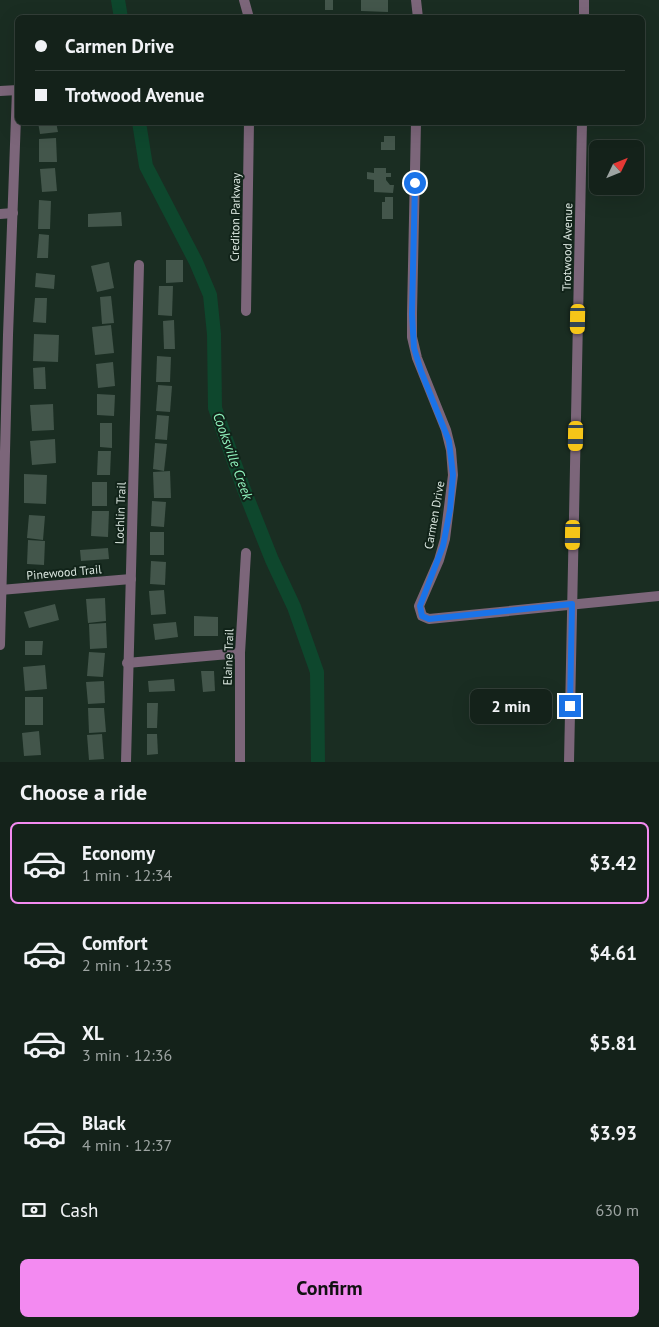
<!DOCTYPE html>
<meta charset="utf-8">
<style>
:root{--surface:#14221a;--page:#1d2a23;--text:#f1f3f6;--muted:#9da4a2;--line:#333f39;--accent:#f38af1}
body{margin:0;font-family:"PT Sans",sans-serif;background:var(--page);color:var(--text);height:100vh;display:flex;flex-direction:column;font-size:19px;white-space:nowrap}
*{box-sizing:border-box;margin:0}
p{font-size:16px;color:var(--muted)}
.icon{flex:none;width:28px;height:28px;fill:none;stroke:currentColor;stroke-width:2;stroke-linecap:round;stroke-linejoin:round}
.map{position:relative;height:762px;overflow:hidden}
.details{display:flex;flex-direction:column;background:var(--surface);flex:1}
.details>*{flex:none}
.hud{position:absolute;left:15px;top:15px;width:630px;height:110px;border-radius:8px;box-shadow:0 5px 20px #0002,0 0 0 1px var(--line);display:grid;align-content:center;height:110px;padding:0 20px;background:var(--surface)}
.needle{width:32px;rotate:47deg}
.buttons{position:absolute;left:589px;top:140px;display:grid;gap:10px}
.buttons a{display:grid;place-items:center;width:55px;height:55px;border-radius:8px;background:var(--surface);box-shadow:0 5px 20px #0002,0 0 0 1px var(--line);font-size:25px}
.end{position:absolute;width:22px;height:22px;margin:-11px;border:6px solid #1a73e8;background:#fff;box-shadow:0 0 0 2px #fff}
.from{border-radius:50%}
.bubble{position:absolute;height:35px;border-radius:8px;background:var(--surface);box-shadow:0 5px 20px #0002,0 0 0 1px var(--line);font-size:16px;font-weight:700;line-height:35px;text-align:center}
.car{position:absolute;width:15px;height:30px;margin:-15px -8px;border-radius:6px;box-shadow:0 0 4px 1px #0007;background:linear-gradient(#f5c518 24%,#345 0 40%,#f5c518 0 76%,#345 0 86%,#f5c518 0)}
.hud b{display:flex;align-items:center;gap:18px;height:48px;font-size:19px}
.hud b+b{border-top:1px solid var(--line)}
.hud i{width:12px;height:12px;background:var(--text)}
ul{padding:0;list-style:none}
li{display:flex;align-items:center;gap:15px;height:82px;margin:0 10px 8px;padding:0 10px;border:2px solid transparent;border-radius:8px}
li div{flex:1}
li b{display:block;font-size:19px}
li em{font-style:normal;font-weight:700}
li.active{border-color:var(--accent)}
li>.icon{width:45px;height:45px;stroke-width:1.5}
h2{padding:0 20px;font-size:22px;line-height:60px}
.pay{display:flex;align-items:center;gap:12px;height:55px;padding:0 20px;font-size:19px}
.pay p{margin-inline-start:auto}
.button{display:flex;gap:10px;margin-top:auto;padding:10px 20px}
.button a{flex:1;height:58px;border-radius:8px;background:var(--accent);color:#111;font-size:20px;font-weight:700;line-height:58px;text-align:center}
.map>svg:first-child{display:block}
.lines{fill:none;stroke-linecap:round;stroke-linejoin:round}
.river{stroke:#0e472d;stroke-width:14}
.building{fill:#43564b}
.minor{stroke:#7c667a;stroke-width:10}
.route{stroke:#1a73e8;stroke-width:6}
.labels{text-anchor:middle;dominant-baseline:central;stroke-width:4;stroke-linejoin:round;paint-order:stroke}
.street-label{font-size:12px;fill:#dae6df;stroke:#112319}
.water-label{font-size:14px;font-style:italic;fill:#91f4be;stroke:#112319}
</style>
<div class="map">
<svg width="659" height="762" viewBox="0 0 659 762">
<rect width="100%" height="100%" fill="#1a2d22"/>
<g class="lines">
<g class="river">
<path d="M118,0L121,18"/>
<path d="M139,122L146,166L196,262L210,295L214,334L215,408L243,487L272,560L294,607L317,672L318,762"/>
</g>
</g>
<g class="building">
<rect x="325" y="0" width="8" height="10"/>
<path d="M361,0H388V12L361,11Z"/>
<path d="M38,122H56L58,132L40,134Z"/>
<path d="M384,136H395V150H381V142H384Z"/>
<path d="M56,138L57,162H39V139Z"/>
<path d="M55,168L57,191L42,192L40,169Z"/>
<path d="M374,168H386V173H391V177H386V180L390,185H394L393,193L374,192V180L367,179V172L374,173Z"/>
<path d="M385,197H393V219H382V202H385Z"/>
<path d="M39,200L51,201L50,229H38Z"/>
<path d="M121,212L122,226L88,227V214Z"/>
<path d="M39,234L49,235L48,258H37Z"/>
<path d="M166,260H183V282L166,283Z"/>
<path d="M109,262L114,288L97,292L91,266Z"/>
<path d="M36,273L55,275L54,289L35,287Z"/>
<path d="M159,286H173L172,316L158,315Z"/>
<path d="M111,296L114,323L102,324L100,297Z"/>
<path d="M35,298H47L46,323L33,322Z"/>
<path d="M174,320L175,349H164L163,321Z"/>
<path d="M111,325L114,353L95,355L92,327Z"/>
<path d="M34,334L59,335L58,362L33,361Z"/>
<path d="M157,356L171,357L170,382H156Z"/>
<path d="M113,362L115,386L98,388L96,364Z"/>
<path d="M45,367L46,389H34L33,368Z"/>
<path d="M158,385L172,386L170,412L156,411Z"/>
<path d="M97,394L115,395L114,416L97,415Z"/>
<path d="M53,404L54,430L32,431L30,405Z"/>
<path d="M157,415L169,416L167,440L155,439Z"/>
<path d="M100,423H112V448L100,447Z"/>
<path d="M55,439L56,463L32,465L30,441Z"/>
<path d="M155,443L167,444L164,471L153,469Z"/>
<path d="M98,451H111L110,475H97Z"/>
<path d="M170,471L171,498H154L153,472Z"/>
<path d="M24,474L47,475L46,504L24,503Z"/>
<rect x="92" y="482" width="15" height="24"/>
<path d="M152,501L166,502L164,527L151,526Z"/>
<path d="M92,511H109L108,537L91,536Z"/>
<path d="M29,515L45,516L43,540L27,538Z"/>
<rect x="150" y="532" width="14" height="23"/>
<path d="M28,540L45,541L44,565L27,564Z"/>
<path d="M108,548L109,559L81,561L80,550Z"/>
<path d="M151,561L166,562L165,585L150,584Z"/>
<path d="M164,590L166,614L151,615L149,591Z"/>
<path d="M105,598L106,621L88,623L86,599Z"/>
<path d="M55,604L59,620L29,628L24,612Z"/>
<path d="M194,616L218,617V636H194Z"/>
<path d="M176,622L178,637L155,640L153,624Z"/>
<path d="M106,623L107,648L90,649L89,624Z"/>
<path d="M25,641H43L42,655H25Z"/>
<path d="M89,652L105,653L103,677L87,676Z"/>
<path d="M45,665L47,689L25,691L23,667Z"/>
<path d="M201,671H214L215,691L203,692Z"/>
<path d="M174,679L175,691L149,692L148,681Z"/>
<path d="M104,681L105,703L88,704L86,682Z"/>
<rect x="25" y="697" width="18" height="28"/>
<path d="M147,703H158L157,728H147Z"/>
<path d="M88,708H104L106,732L89,733Z"/>
<path d="M39,731L41,755L24,756L22,733Z"/>
<path d="M102,734L104,759L89,760L87,735Z"/>
<path d="M147,734H157L158,754L147,755Z"/>
</g>
<g class="lines">
<g class="minor">
<path d="M244,0L249,18"/>
<path d="M416,0L418,18"/>
<path d="M584,18V0"/>
<path d="M0,91L18,90"/>
<path d="M416,122L412,314V337L417,358L446,430L451,450L453,475L445,539L439,560L419,606L422,616L429,619L659,596"/>
<path d="M0,214L13,213"/>
<path d="M246,311L249,122"/>
<path d="M0,590L131,579"/>
<path d="M0,645L8,335L17,90"/>
<path d="M127,663L240,653"/>
<path d="M126,762L139,265"/>
<path d="M240,762V653L246,553"/>
<path d="M569,762L582,122"/>
</g>
</g>
<g class="lines">
<path class="route" d="M415,183L412,314L414,348L421,371L449,441L453,475L450,510L443,546L420,606L422,616L429,619L572,604L570,706"/>
</g>
<g class="labels">
<g class="street-label">
<text transform="translate(235 217) rotate(-89)">Crediton Parkway</text>
<text transform="translate(567 247) rotate(-89)">Trotwood Avenue</text>
<text transform="translate(120 513) rotate(-88)">Lochlin Trail</text>
<text transform="translate(434 515) rotate(-80)">Carmen Drive</text>
<text transform="translate(64 572) rotate(-5)">Pinewood Trail</text>
<text transform="translate(228 657) rotate(-88)">Elaine Trail</text>
</g>
<g class="water-label">
<text transform="translate(233 456) rotate(70)">Cooksville Creek</text>
</g>
</g>
</svg>
<div class="buttons">
<a><svg class="needle" viewBox="-14 -14 28 28"><path d="M0-13l5 13h-10z" fill="#e53935"/><path d="M0 13l5-13h-10z" fill="#9da4a2"/></svg></a>
</div>
<i class="end from" style="left:415px;top:183px"></i>
<i class="end" style="left:570px;top:706px"></i>
<div class="bubble" style="left:470px;top:689px;width:82px">2 min</div>
<i class="car" style="left:578px;top:319px;rotate:181deg"></i>
<i class="car" style="left:576px;top:436px;rotate:181deg"></i>
<i class="car" style="left:573px;top:535px;rotate:181deg"></i>
<div class="hud">
<b><i class="from"></i>Carmen Drive</b>
<b><i></i>Trotwood Avenue</b>
</div>
</div>
<section class="details">
<h2>Choose a ride</h2>
<ul>
<li class="active"><svg class="icon" aria-label="car" viewBox="0 0 24 24"><path d="M5 17H2v-5l4-1 3-4h7l3 4 3 1v5h-3M9 17h6M6 11h13"/><circle cx="7" cy="17" r="2"/><circle cx="17" cy="17" r="2"/></svg><div><b>Economy</b><p>1 min · 12:34</p></div><em>$3.42</em></li>
<li><svg class="icon" aria-label="car" viewBox="0 0 24 24"><path d="M5 17H2v-5l4-1 3-4h7l3 4 3 1v5h-3M9 17h6M6 11h13"/><circle cx="7" cy="17" r="2"/><circle cx="17" cy="17" r="2"/></svg><div><b>Comfort</b><p>2 min · 12:35</p></div><em>$4.61</em></li>
<li><svg class="icon" aria-label="car" viewBox="0 0 24 24"><path d="M5 17H2v-5l4-1 3-4h7l3 4 3 1v5h-3M9 17h6M6 11h13"/><circle cx="7" cy="17" r="2"/><circle cx="17" cy="17" r="2"/></svg><div><b>XL</b><p>3 min · 12:36</p></div><em>$5.81</em></li>
<li><svg class="icon" aria-label="car" viewBox="0 0 24 24"><path d="M5 17H2v-5l4-1 3-4h7l3 4 3 1v5h-3M9 17h6M6 11h13"/><circle cx="7" cy="17" r="2"/><circle cx="17" cy="17" r="2"/></svg><div><b>Black</b><p>4 min · 12:37</p></div><em>$3.93</em></li>
</ul>
<div class="pay"><svg class="icon" aria-label="cash" viewBox="0 0 24 24"><path d="M3 7h18v10H3z"/><circle cx="12" cy="12" r="2"/></svg>Cash<p>630 m</p></div>
<div class="button"><a>Confirm</a></div>
</section>
